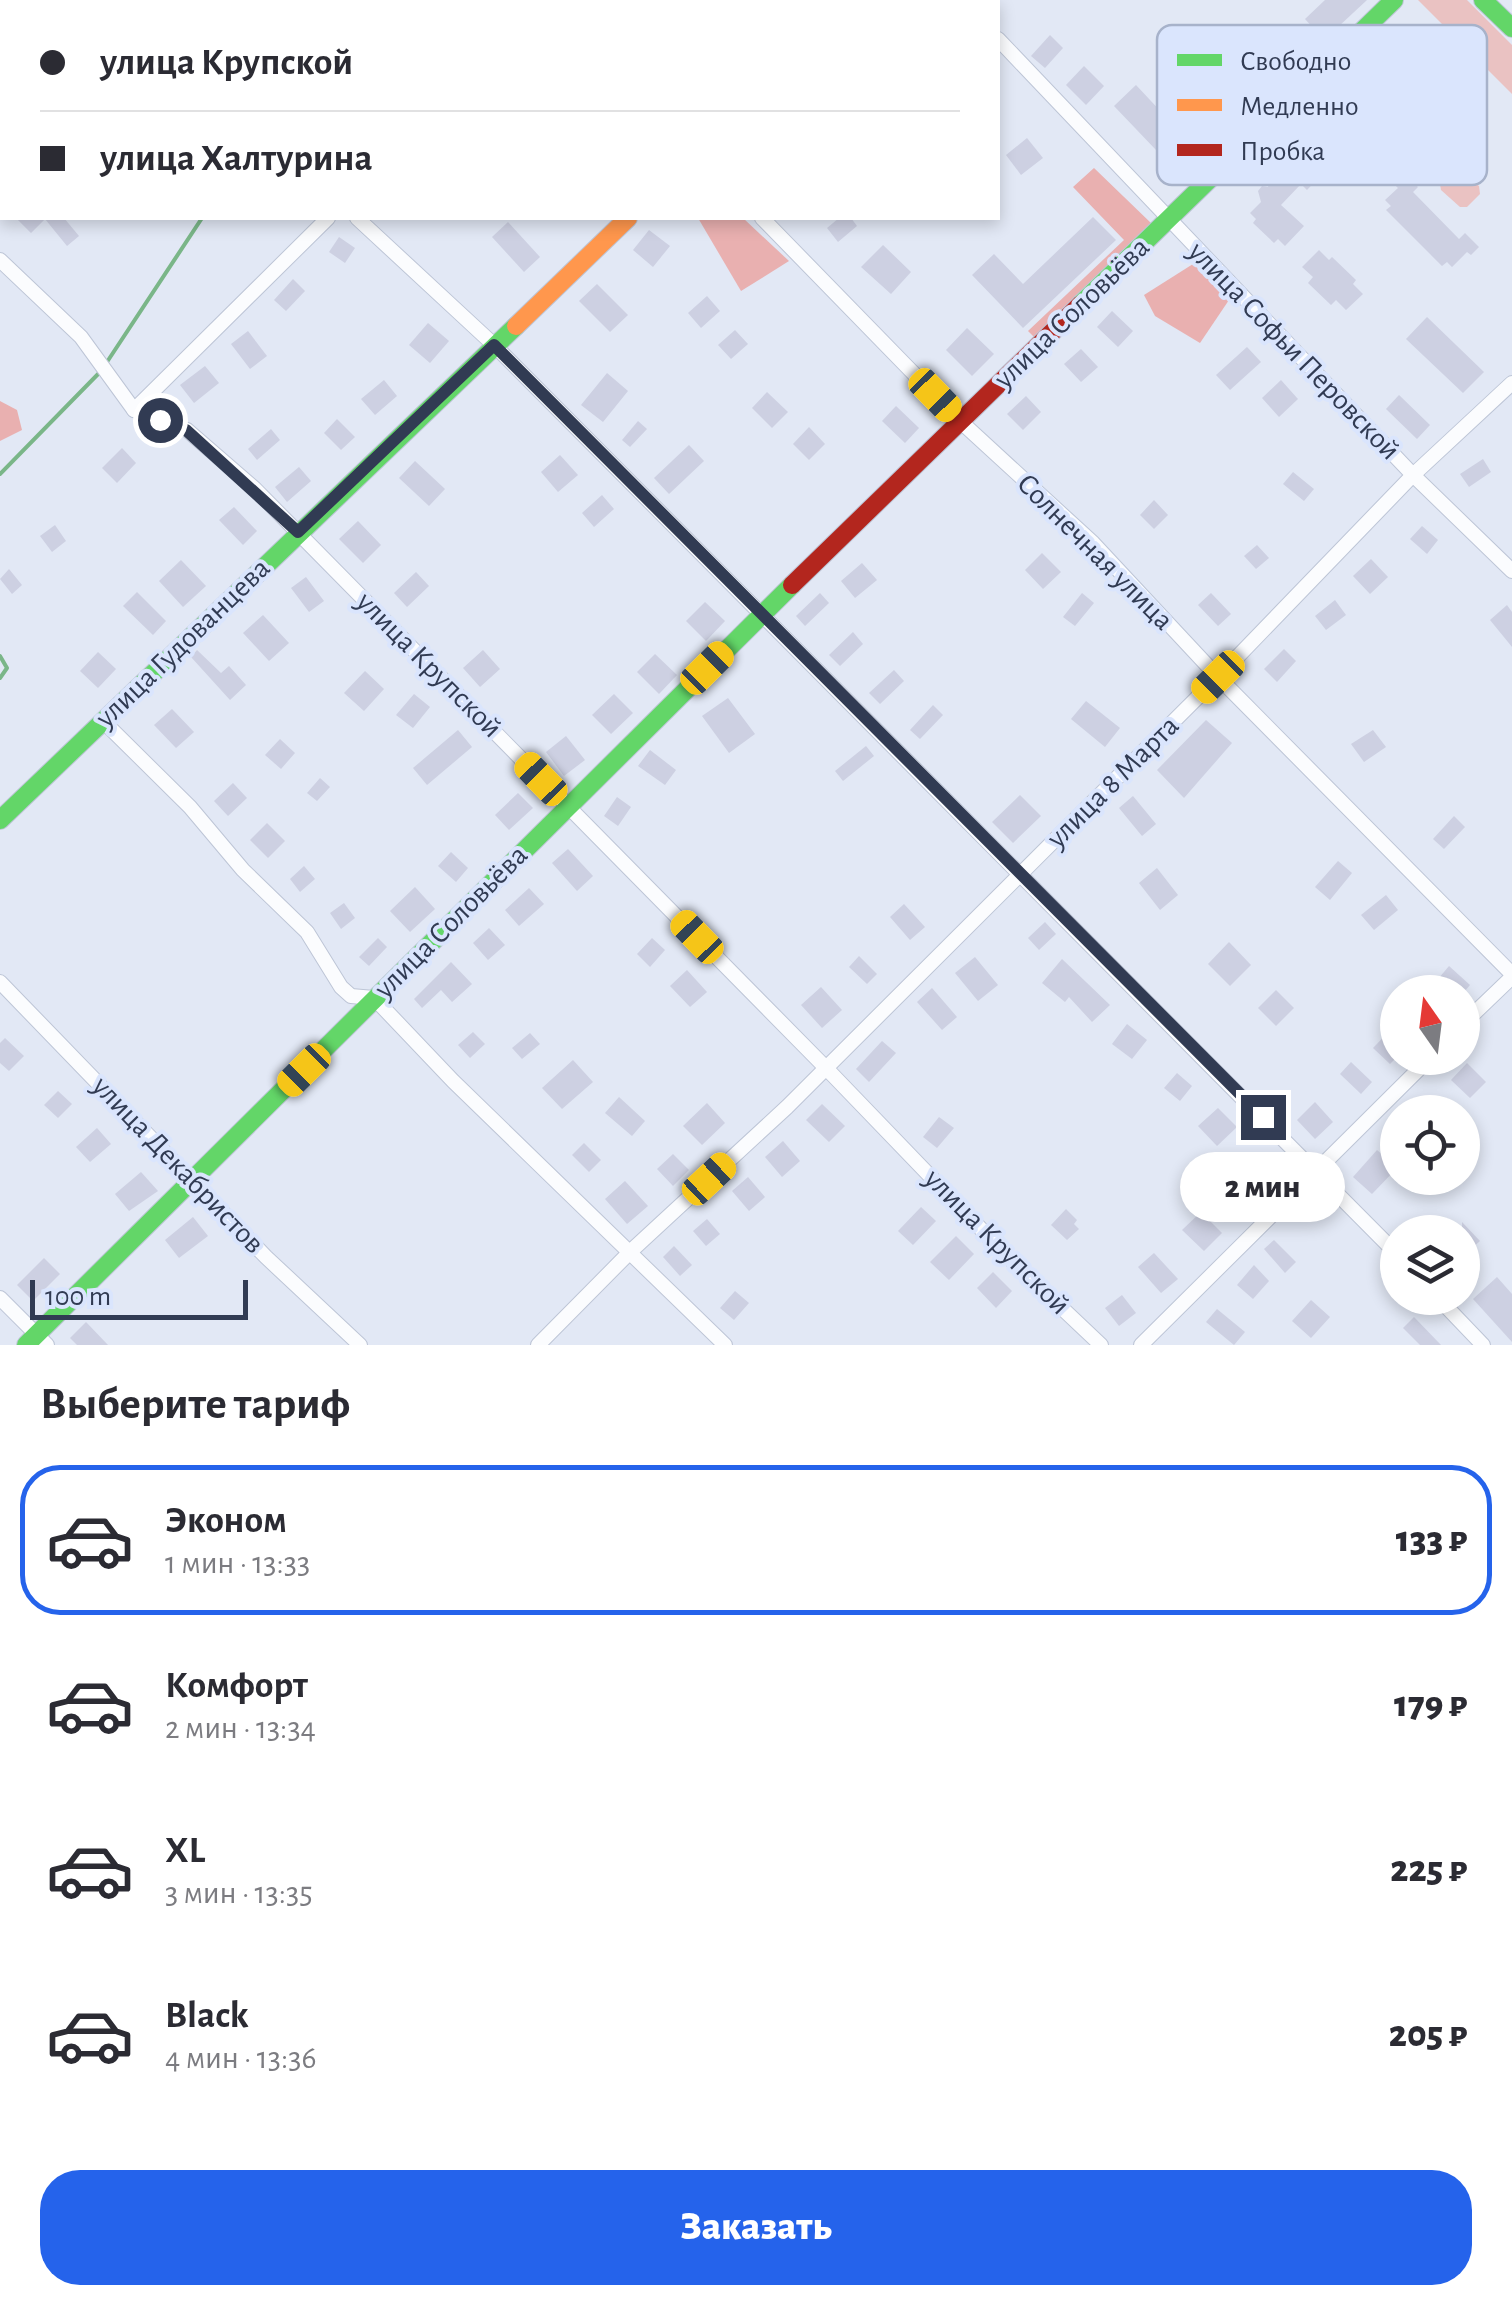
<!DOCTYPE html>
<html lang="ru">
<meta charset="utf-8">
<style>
:root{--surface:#fff;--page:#f2f2f3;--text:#2b2b33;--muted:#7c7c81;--line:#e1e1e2;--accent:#2563eb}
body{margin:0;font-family:"Alegreya Sans",sans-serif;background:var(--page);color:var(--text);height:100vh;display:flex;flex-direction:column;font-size:38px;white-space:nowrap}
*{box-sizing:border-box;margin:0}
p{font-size:32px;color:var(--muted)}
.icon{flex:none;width:55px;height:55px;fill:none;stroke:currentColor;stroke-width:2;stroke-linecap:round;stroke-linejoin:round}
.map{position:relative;height:1345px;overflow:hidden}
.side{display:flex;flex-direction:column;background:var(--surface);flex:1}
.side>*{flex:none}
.banner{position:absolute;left:0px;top:0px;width:1000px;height:220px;box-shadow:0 5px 15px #0003;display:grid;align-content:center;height:220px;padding:0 40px;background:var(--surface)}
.needle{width:65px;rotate:346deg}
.controls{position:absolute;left:1380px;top:975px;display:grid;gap:20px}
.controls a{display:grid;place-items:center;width:100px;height:100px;border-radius:50%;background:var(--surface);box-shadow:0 5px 15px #0003;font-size:50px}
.scale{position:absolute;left:30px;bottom:25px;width:218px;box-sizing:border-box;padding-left:10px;border:5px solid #313b53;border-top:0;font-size:28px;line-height:35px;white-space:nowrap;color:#313b53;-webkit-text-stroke:8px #dae5fd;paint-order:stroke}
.end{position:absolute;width:45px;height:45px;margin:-22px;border:12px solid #313b53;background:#fff;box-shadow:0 0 0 5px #fff}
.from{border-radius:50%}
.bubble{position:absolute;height:70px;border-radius:35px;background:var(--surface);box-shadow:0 5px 15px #0003;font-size:32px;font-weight:800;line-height:70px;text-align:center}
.car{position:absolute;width:30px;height:60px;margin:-30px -15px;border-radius:12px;box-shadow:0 0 8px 2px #0007;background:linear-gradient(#f5c518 24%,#345 0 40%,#f5c518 0 76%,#345 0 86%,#f5c518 0)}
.banner b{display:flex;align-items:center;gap:35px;height:95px;font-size:38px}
.banner b+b{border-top:2px solid var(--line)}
.banner i{width:25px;height:25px;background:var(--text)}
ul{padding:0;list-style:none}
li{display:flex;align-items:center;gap:30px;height:150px;margin:0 20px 15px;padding:0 20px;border:5px solid transparent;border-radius:40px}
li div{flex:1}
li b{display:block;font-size:38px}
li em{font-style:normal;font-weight:800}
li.current{border-color:var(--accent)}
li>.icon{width:90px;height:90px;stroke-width:1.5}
h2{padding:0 40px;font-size:45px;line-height:120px}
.action{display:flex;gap:20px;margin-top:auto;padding:20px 40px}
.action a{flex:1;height:115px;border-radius:40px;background:var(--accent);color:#fff;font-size:40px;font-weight:800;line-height:115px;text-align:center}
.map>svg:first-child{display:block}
.green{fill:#eac2c2}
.forest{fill:#e9b0b0}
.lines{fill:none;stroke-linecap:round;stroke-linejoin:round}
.stream{stroke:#7ab688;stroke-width:4}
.building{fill:#cdd0e2}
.street-casing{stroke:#bdc5d6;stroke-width:16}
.fast-casing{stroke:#bdc5d6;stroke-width:20}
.slow-casing{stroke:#bdc5d6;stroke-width:20}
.jam-casing{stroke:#bdc5d6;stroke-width:20}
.street{stroke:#fbfcfe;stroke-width:14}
.fast{stroke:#63d668;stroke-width:18}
.slow{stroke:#ff974d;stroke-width:18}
.jam{stroke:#b3261e;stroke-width:18}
.route{stroke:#313b53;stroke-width:12}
.labels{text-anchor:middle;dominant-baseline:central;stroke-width:8;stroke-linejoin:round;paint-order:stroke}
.street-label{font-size:30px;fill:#313b53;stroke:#dae5fd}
.key{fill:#dae5fd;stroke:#a7b2ca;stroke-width:2.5}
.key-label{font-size:28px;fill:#313b53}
</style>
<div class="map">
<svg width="1512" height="1345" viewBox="0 0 1512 1345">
<rect width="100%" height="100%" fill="#e2e8f5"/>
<g class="green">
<path d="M1418,0H1467L1512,45V94Z"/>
<path d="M1453,170L1461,171L1479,186L1480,194L1467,207H1460L1441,190L1440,184Z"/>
</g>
<g class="forest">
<path d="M1094,168L1152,224L1036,339L1028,331L1124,240L1073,187Z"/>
<path d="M698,218H743L789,261L741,291Z"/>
<path d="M1193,264L1231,297L1200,343L1155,316L1144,295Z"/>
<path d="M0,401L17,410L22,430L0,441Z"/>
</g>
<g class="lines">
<g class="stream">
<path d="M874,0L876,2"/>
<path d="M371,2L373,0"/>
<path d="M107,362L202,218"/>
<path d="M0,474L102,370"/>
<path d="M0,656L7,668L0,678"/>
</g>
</g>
<g class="building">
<path d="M1325,0H1367L1324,40L1305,19Z"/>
<path d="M1050,35L1063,48L1045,68L1031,56Z"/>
<path d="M1084,66L1104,86L1086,105L1066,85Z"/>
<path d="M1136,85L1179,131L1207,104L1228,125L1178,173L1114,106Z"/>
<path d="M1316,135L1332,150L1321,163L1327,169L1307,190L1301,184L1281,205L1304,226L1285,246L1278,239L1274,243L1253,223L1256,219L1250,213L1261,202L1258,191L1262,186L1268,187L1272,169L1278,166L1284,169L1298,154L1301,140L1307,137L1311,141Z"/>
<path d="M1027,138L1043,158L1021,175L1006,155Z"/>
<path d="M1402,171L1418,187L1413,192L1459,239L1465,233L1479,247L1471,255L1467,252L1452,267L1447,262L1442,266L1386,210L1391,206L1385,200L1398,188L1391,181Z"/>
<path d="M1093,217L1116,240L1023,328L972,275L994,254L1023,284Z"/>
<path d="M16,218H64L79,236L67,246L45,219L31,233Z"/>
<path d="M839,218H851L857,226L838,242L827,228Z"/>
<path d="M508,222L540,257L524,272L492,237Z"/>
<path d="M649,230L670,246L653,267L633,250Z"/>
<path d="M339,237L355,248L345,263L329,252Z"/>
<path d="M883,245L911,272L891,294L861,267Z"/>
<path d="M1319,250L1329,260L1332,257L1356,280L1353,284L1363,294L1346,310L1336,300L1331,305L1308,283L1313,277L1302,267Z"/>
<path d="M293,279L305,291L286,311L274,300Z"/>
<path d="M597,284L628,315L610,332L579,301Z"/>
<path d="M707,296L720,311L701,328L688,313Z"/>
<path d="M1112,311L1133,331L1118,347L1097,327Z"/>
<path d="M1427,317L1484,372L1463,393L1406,339Z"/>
<path d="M428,323L449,341L430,363L409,345Z"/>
<path d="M967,328L994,354L972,376L946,350Z"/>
<path d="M735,330L748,344L731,359L718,345Z"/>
<path d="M248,331L267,356L250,369L231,344Z"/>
<path d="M1247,347L1261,362L1230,390L1216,375Z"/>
<path d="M1081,349L1098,367L1081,382L1064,364Z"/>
<path d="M205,366L219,383L194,403L180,385Z"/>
<path d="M607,373L628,391L603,422L581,405Z"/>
<path d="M384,380L397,396L375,415L361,399Z"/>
<path d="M1281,380L1298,399L1279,417L1262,398Z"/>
<path d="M767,392L788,412L772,428L752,408Z"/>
<path d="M1399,395L1430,425L1417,439L1386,409Z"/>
<path d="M1026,396L1041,412L1023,430L1007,414Z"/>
<path d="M896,406L919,428L905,443L882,421Z"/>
<path d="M337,419L355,437L341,450L324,433Z"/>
<path d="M638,421L647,429L630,447L622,440Z"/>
<path d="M809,427L825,444L809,460L793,444Z"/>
<path d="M271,429L280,440L257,460L248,449Z"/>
<path d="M689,445L704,461L669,494L654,478Z"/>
<path d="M122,448L136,463L117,483L102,468Z"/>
<path d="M560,455L578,475L558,492L541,472Z"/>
<path d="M1483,459L1491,472L1469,487L1460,474Z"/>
<path d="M415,461L445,489L429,506L399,478Z"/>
<path d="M299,467L311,481L287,502L275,487Z"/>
<path d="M1293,472L1314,489L1304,501L1283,484Z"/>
<path d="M602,495L614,509L594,527L582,513Z"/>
<path d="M1154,500L1168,515L1154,529L1140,515Z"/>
<path d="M234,507L257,531L243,545L219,520Z"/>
<path d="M358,521L381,545L363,563L339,539Z"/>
<path d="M55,525L66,541L52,552L40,536Z"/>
<path d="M1422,526L1438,540L1427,554L1410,539Z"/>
<path d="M1257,545L1269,558L1256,569L1244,556Z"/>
<path d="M1042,553L1061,572L1043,589L1025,570Z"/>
<path d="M1371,559L1388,577L1370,594L1353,576Z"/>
<path d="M181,560L206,586L183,607L159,581Z"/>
<path d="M862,563L877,580L855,598L841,581Z"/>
<path d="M9,569L22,585L12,594L0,579Z"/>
<path d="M416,572L429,586L407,607L394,593Z"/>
<path d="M306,577L324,601L309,612L291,588Z"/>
<path d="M137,592L166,621L153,635L123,606Z"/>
<path d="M820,593L829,603L805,626L796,616Z"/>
<path d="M1082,593L1094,603L1075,626L1063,617Z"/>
<path d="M1211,593L1231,614L1218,626L1198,605Z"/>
<path d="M1335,600L1346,615L1326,630L1315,616Z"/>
<path d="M705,602L725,621L706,641L686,621Z"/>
<path d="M1507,605L1512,612V647L1490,620Z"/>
<path d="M263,615L289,643L269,661L243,633Z"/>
<path d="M853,632L863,644L840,666L829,655Z"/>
<path d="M1284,649L1296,661L1277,682L1264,669Z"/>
<path d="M197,650L221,673L229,666L246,685L230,700L191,657Z"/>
<path d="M483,650L500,669L480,687L463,668Z"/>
<path d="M98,652L116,669L98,688L80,671Z"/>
<path d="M655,654L677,675L659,694L637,672Z"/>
<path d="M894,670L904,681L880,704L869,693Z"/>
<path d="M365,671L384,689L364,711L344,693Z"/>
<path d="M414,694L430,707L413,728L396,715Z"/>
<path d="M614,694L633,713L611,734L592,715Z"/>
<path d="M728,698L755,734L729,753L702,716Z"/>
<path d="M1086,701L1120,728L1105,747L1071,719Z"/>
<path d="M933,705L943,715L920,739L910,730Z"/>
<path d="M172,709L194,732L176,748L154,725Z"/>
<path d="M1206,720L1232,743L1184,798L1157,770Z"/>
<path d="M458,730L472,747L427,785L413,768Z"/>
<path d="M1373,730L1386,747L1364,762L1351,744Z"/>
<path d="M566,736L585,760L564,776L546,752Z"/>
<path d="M280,739L295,753L281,769L265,755Z"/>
<path d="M866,746L874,756L843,781L835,771Z"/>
<path d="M650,750L676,770L665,785L638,766Z"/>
<path d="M320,778L330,787L317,801L307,793Z"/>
<path d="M233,783L247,798L228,816L214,801Z"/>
<path d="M518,793L533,808L509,830L495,815Z"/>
<path d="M1020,795L1041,816L1013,843L992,822Z"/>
<path d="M1133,796L1156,824L1142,836L1119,808Z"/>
<path d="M617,797L631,807L618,826L604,816Z"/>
<path d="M1454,816L1465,827L1444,849L1433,839Z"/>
<path d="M267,823L285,841L268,858L250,840Z"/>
<path d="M568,849L593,876L577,891L552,863Z"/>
<path d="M451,852L468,868L456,882L438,866Z"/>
<path d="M1338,861L1352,873L1330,900L1315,887Z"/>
<path d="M304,866L315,879L300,892L290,879Z"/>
<path d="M1157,868L1178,895L1160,910L1139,883Z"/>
<path d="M415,887L435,909L410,932L390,911Z"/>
<path d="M529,888L544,904L519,926L505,910Z"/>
<path d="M1386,895L1398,910L1374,930L1361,915Z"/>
<path d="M344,903L355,918L341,929L330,913Z"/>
<path d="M904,904L925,927L910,940L890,917Z"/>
<path d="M1045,922L1056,934L1039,950L1028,938Z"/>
<path d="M489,928L505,945L488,960L473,943Z"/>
<path d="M378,938L387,947L369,966L359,957Z"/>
<path d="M652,938L665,950L650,967L637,954Z"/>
<path d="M1229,942L1251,965L1230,986L1208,964Z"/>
<path d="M859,956L877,974L867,984L849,967Z"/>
<path d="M975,957L998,985L978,1001L955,973Z"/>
<path d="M1062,959L1110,1005L1092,1022L1069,997L1065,1002L1042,983Z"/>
<path d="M451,962L472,984L452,1002L441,990L422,1008L414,999Z"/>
<path d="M1449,966L1470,985L1464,992H1441L1433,985Z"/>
<path d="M687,970L707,992L690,1007L670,986Z"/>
<path d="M821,987L842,1010L822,1028L801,1005Z"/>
<path d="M932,988L957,1017L942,1030L917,1002Z"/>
<path d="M1276,990L1294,1008L1276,1026L1258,1008Z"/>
<path d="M1398,1022V1056L1390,1064L1373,1048Z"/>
<path d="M1127,1024L1147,1040L1132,1059L1112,1044Z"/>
<path d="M473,1032L485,1044L470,1058L458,1045Z"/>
<path d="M530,1033L540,1044L522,1059L512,1048Z"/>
<path d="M5,1038L24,1056L9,1071L0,1063V1043Z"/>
<path d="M882,1041L896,1053L869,1082L856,1069Z"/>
<path d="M573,1060L593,1082L562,1109L542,1088Z"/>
<path d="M1351,1062L1372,1082L1361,1094L1340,1074Z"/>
<path d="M1467,1063L1486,1082L1470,1098L1451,1080Z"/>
<path d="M1177,1073L1192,1086L1180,1101L1164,1088Z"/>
<path d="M58,1091L72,1104L58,1118L44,1105Z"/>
<path d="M619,1097L645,1121L632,1136L605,1113Z"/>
<path d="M1315,1102L1333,1122L1315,1139L1297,1120Z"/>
<path d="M707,1103L725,1123L702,1145L683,1126Z"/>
<path d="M822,1104L845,1126L829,1142L806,1120Z"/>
<path d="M1218,1108L1237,1127L1217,1146L1198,1126Z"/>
<path d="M939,1117L954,1128L937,1148L923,1137Z"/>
<path d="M97,1128L111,1144L90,1162L76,1147Z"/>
<path d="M783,1141L800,1161L782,1177L765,1157Z"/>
<path d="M584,1143L601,1160L589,1172L572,1155Z"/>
<path d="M1377,1150L1397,1168L1372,1194L1353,1177Z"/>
<path d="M673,1154L689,1170L673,1186L657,1169Z"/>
<path d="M141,1172L158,1191L129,1211L115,1194Z"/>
<path d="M748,1177L765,1197L749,1211L732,1191Z"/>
<path d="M1244,1178L1261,1197L1237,1218L1220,1200Z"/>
<path d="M625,1181L648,1206L627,1224L605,1199Z"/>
<path d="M921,1207L936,1221L913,1245L898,1231Z"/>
<path d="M1066,1209L1077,1220L1074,1224L1079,1229L1067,1240L1051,1225Z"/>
<path d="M1201,1212L1222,1233L1204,1251L1182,1230Z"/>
<path d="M193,1217L208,1236L179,1258L165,1240Z"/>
<path d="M707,1219L720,1234L706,1246L693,1231Z"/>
<path d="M1462,1222L1480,1241L1462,1257Z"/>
<path d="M956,1236L974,1254L949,1280L930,1262Z"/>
<path d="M1274,1240L1296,1262L1285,1273L1264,1249Z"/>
<path d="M674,1246L692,1265L680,1276L663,1257Z"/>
<path d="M1154,1253L1178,1279L1161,1293L1138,1267Z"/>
<path d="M44,1258L60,1274L33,1301L17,1285Z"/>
<path d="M1254,1265L1269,1281L1253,1299L1237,1285Z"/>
<path d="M993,1272L1012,1291L996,1308L977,1288Z"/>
<path d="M1497,1277L1512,1294V1342L1473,1299Z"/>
<path d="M735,1291L749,1303L734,1320L720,1308Z"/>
<path d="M1122,1295L1136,1313L1119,1326L1105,1308Z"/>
<path d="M1311,1300L1330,1317L1311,1338L1292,1321Z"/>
<path d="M1217,1309L1245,1332L1234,1345L1206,1322Z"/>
<path d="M1414,1317L1441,1345H1420L1403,1328Z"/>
<path d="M86,1322L108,1345H77L70,1338Z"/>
</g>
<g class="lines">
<defs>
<g id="street">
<path d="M146,0L148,2"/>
<path d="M116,2L118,0"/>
<path d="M974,2L977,0"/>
<path d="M998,39L1413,475L1512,571"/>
<path d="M0,125L2,123"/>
<path d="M357,218L494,345L1398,1255"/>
<path d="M762,218L959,420L1093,543L1218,677L1512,974"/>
<path d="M0,260L81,337L134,410L187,430L254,488L826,1068L1008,1257L1101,1345"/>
<path d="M134,410L328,218"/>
<path d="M102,720L190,807L243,870L307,932L341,987L351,996L374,998L453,1081L725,1345"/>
<path d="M0,982L266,1257L360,1345"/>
<path d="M1462,1025L1512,977"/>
<path d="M0,1298L47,1345"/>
<path d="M1438,1298L1483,1345"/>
<path d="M538,1345L631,1251L787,1107L1218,677L1413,475L1512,383"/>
<path d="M1141,1345L1430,1058"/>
</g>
<g id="fast">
<path d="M1483,0L1512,28"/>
<path d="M844,2L847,0"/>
<path d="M1081,304L1394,0"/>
<path d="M0,820L516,326"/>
<path d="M26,1345L792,585"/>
</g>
<path id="slow" d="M516,326L628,218"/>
<path id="jam" d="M792,585L1081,304"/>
</defs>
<use href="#street" class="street-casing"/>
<use href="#fast" class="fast-casing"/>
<use href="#slow" class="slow-casing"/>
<use href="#jam" class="jam-casing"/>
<use href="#street" class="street"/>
<use href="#fast" class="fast"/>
<use href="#slow" class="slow"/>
<use href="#jam" class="jam"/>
</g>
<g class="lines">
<path class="route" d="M160,420L186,430L298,532L494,345L1263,1117"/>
</g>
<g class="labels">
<g class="street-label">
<text transform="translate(1072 313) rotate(-44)">улица Соловьёва</text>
<text transform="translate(1294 351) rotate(46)">улица Софьи Перовской</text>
<text transform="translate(1095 552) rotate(45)">Солнечная улица</text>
<text transform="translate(183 643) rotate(-44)">улица Гудованцева</text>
<text transform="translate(429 665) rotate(45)">улица Крупской</text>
<text transform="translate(1113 782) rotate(-45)">улица 8 Марта</text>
<text transform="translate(451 922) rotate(-45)">улица Соловьёва</text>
<text transform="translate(178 1165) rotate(46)">улица Декабристов</text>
<text transform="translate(997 1242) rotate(45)">улица Крупской</text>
</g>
</g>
<rect x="1157" y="25" width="330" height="160" rx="15" class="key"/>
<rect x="1177" y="54" width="45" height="12" fill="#63d668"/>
<rect x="1177" y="99" width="45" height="12" fill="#ff974d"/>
<rect x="1177" y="144" width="45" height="12" fill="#b3261e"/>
<g class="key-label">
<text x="1240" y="70">Свободно</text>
<text x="1240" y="115">Медленно</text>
<text x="1240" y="160">Пробка</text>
</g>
</svg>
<div class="controls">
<a><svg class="needle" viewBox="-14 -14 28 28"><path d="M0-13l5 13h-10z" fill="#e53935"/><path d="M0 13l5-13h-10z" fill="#7c7c81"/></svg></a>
<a><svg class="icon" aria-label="locate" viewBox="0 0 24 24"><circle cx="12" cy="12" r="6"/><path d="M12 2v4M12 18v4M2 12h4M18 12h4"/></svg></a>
<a><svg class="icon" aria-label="layers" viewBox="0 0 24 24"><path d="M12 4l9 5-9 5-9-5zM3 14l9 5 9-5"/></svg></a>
</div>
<div class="scale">100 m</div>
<i class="end from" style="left:160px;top:420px"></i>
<i class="end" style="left:1263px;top:1117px"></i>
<div class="bubble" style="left:1180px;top:1152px;width:165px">2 мин</div>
<i class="car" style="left:935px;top:395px;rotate:136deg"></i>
<i class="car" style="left:707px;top:668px;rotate:45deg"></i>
<i class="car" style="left:1218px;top:677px;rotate:225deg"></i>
<i class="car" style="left:541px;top:779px;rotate:316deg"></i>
<i class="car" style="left:697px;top:937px;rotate:316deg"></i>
<i class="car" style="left:304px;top:1070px;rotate:225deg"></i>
<i class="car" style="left:709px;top:1179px;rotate:47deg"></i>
<div class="banner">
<b><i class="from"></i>улица Крупской</b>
<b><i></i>улица Халтурина</b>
</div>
</div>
<section class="side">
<h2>Выберите тариф</h2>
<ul>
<li class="current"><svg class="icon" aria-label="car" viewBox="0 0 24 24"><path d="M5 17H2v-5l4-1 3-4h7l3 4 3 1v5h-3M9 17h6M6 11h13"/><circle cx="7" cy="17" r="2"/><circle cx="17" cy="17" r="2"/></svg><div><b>Эконом</b><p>1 мин · 13:33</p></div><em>133 ₽</em></li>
<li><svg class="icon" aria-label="car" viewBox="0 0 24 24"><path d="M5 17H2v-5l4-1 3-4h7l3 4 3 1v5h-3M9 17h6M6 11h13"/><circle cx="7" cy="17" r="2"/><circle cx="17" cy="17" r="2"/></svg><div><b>Комфорт</b><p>2 мин · 13:34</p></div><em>179 ₽</em></li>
<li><svg class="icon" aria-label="car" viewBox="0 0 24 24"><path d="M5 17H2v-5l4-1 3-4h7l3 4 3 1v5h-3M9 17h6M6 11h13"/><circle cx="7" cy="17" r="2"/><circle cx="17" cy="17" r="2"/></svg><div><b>XL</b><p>3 мин · 13:35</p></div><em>225 ₽</em></li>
<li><svg class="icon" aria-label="car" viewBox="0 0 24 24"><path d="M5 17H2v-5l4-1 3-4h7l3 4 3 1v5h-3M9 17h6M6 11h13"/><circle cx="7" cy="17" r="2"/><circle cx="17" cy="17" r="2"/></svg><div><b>Black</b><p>4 мин · 13:36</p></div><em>205 ₽</em></li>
</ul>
<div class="action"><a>Заказать</a></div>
</section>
